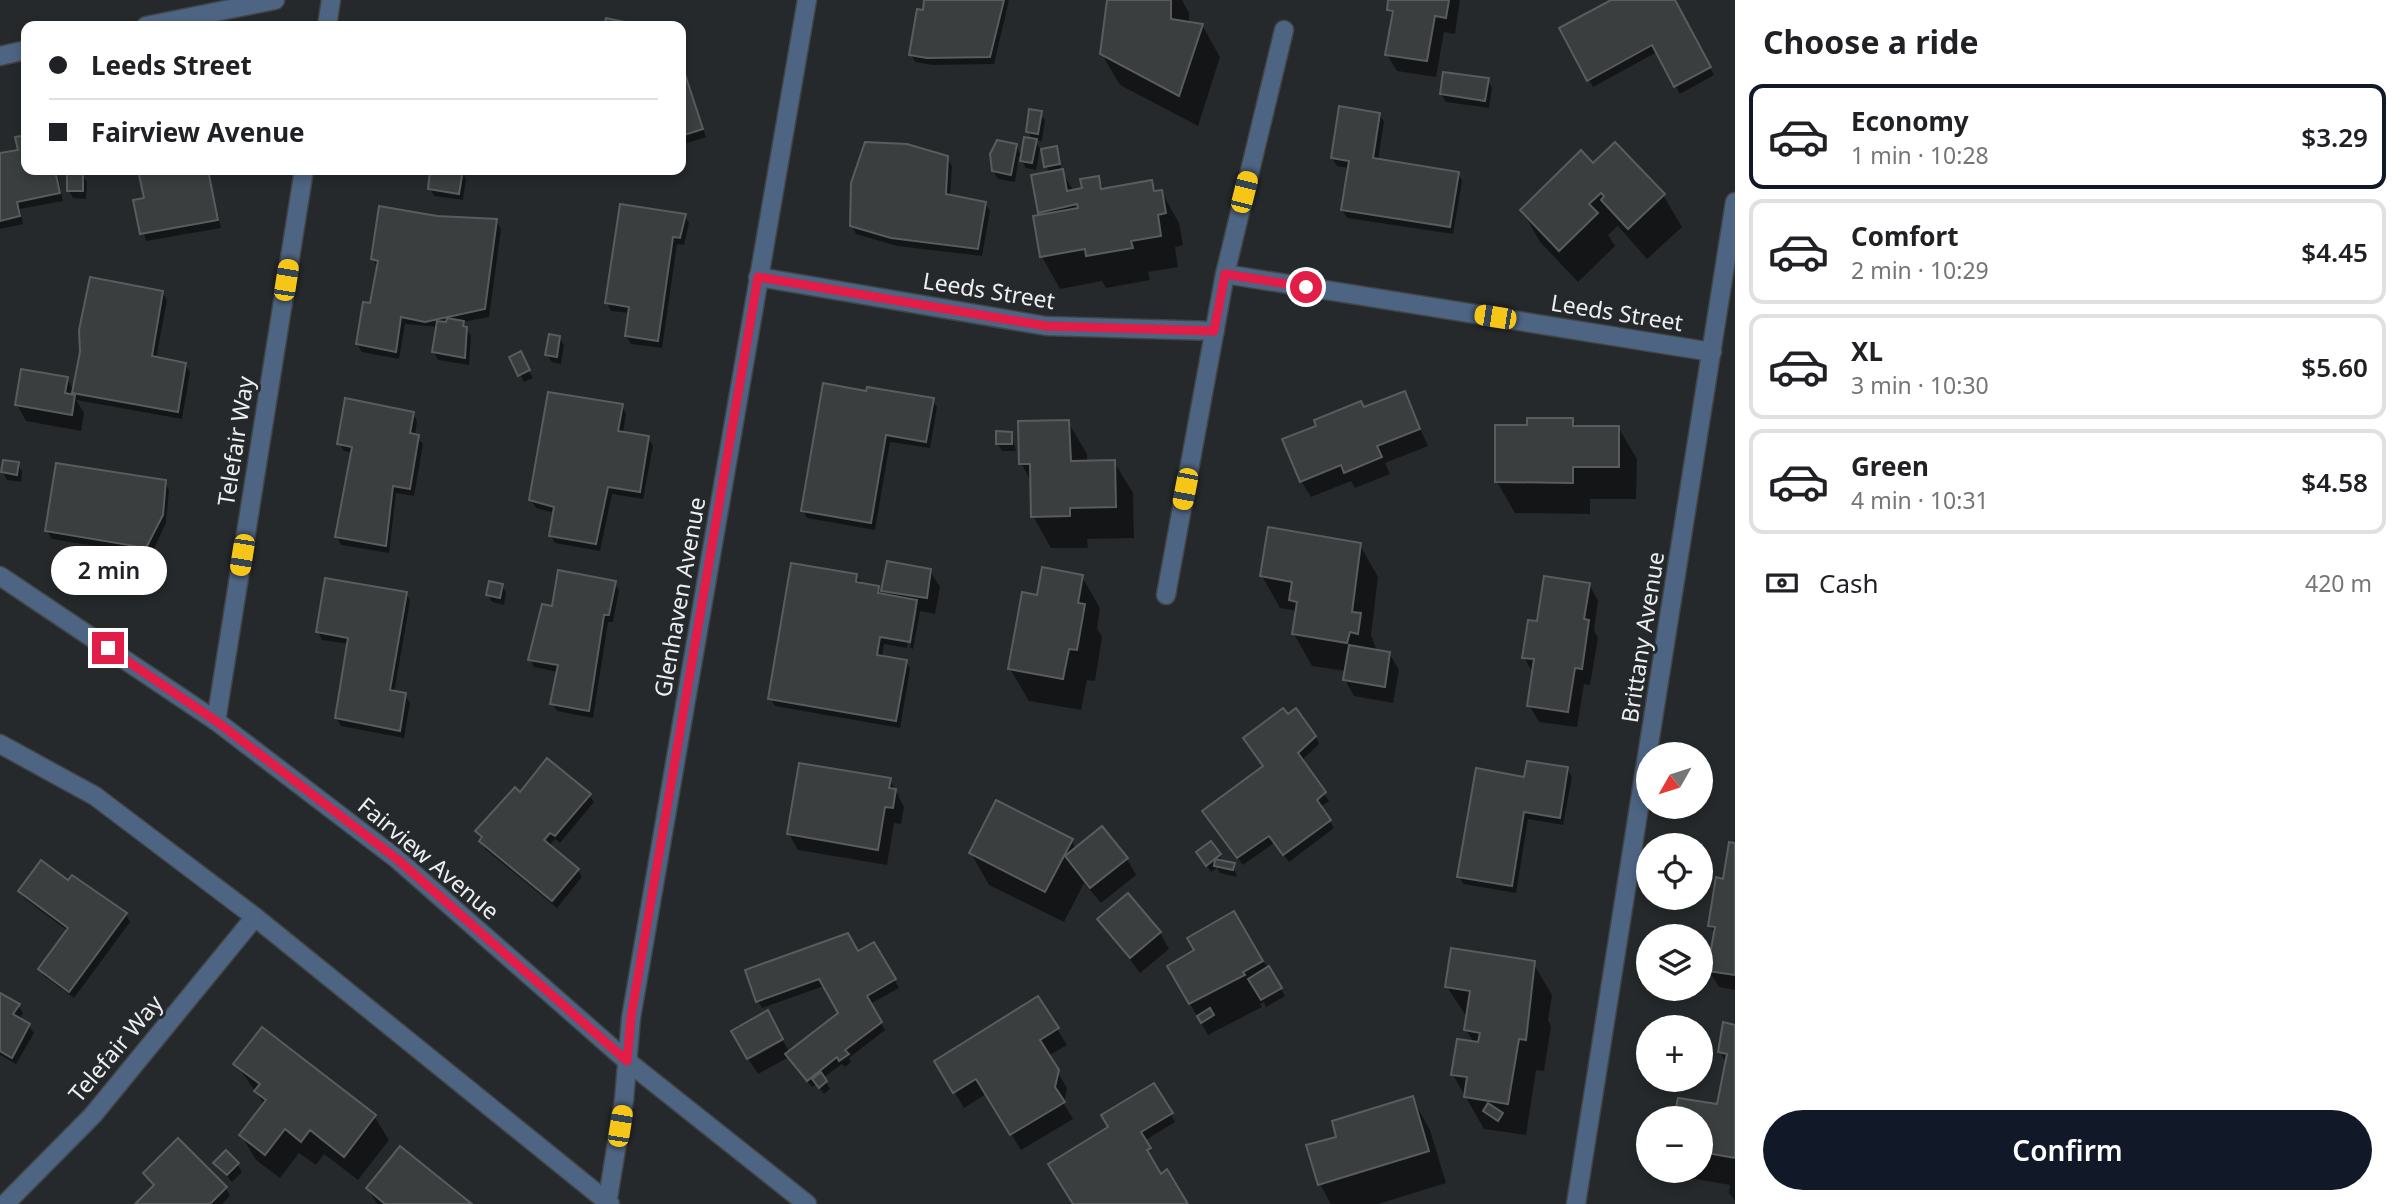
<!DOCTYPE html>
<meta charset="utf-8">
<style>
:root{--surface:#fff;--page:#f2f2f2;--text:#202124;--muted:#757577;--line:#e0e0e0;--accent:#111827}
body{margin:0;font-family:"Noto Sans",sans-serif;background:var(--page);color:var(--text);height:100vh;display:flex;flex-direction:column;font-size:26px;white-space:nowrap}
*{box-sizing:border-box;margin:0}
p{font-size:23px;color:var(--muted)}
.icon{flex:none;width:38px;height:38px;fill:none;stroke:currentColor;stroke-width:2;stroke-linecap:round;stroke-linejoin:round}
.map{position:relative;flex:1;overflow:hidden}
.sheet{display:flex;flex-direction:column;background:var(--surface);width:665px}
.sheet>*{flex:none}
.top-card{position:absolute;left:21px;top:21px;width:665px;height:154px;border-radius:14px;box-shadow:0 4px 10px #0003;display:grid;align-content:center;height:154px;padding:0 28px;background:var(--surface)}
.needle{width:46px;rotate:231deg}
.fabs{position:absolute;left:1636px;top:742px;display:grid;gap:14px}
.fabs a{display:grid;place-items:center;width:77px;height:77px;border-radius:50%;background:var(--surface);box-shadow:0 4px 10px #0003;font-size:35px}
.end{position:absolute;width:32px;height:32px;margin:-16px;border:9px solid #e11d48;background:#fff;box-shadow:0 0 0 4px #fff}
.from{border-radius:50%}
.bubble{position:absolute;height:49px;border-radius:24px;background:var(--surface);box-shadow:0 4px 10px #0003;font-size:23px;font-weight:600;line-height:49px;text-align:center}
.car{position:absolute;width:21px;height:42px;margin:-21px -10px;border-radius:9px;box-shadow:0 0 5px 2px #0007;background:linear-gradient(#f5c518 24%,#345 0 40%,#f5c518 0 76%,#345 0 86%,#f5c518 0)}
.top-card b{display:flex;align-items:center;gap:24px;height:66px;font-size:26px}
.top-card b+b{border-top:2px solid var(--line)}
.top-card i{width:18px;height:18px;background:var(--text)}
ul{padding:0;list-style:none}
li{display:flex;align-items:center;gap:21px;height:105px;margin:0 14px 10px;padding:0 14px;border:4px solid var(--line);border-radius:14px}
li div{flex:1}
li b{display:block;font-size:26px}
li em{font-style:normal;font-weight:600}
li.active{border-color:var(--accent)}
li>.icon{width:63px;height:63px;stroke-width:1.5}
h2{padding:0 28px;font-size:32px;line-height:84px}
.pay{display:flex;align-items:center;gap:18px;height:77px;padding:0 28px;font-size:26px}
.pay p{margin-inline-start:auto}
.action{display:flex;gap:14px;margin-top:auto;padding:14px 28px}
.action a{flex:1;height:80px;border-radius:42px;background:var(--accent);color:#fff;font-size:28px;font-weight:600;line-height:80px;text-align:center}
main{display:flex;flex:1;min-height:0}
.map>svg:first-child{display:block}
.shadow{fill:#0007}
.building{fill:#3a3e3e;stroke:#585c5c;stroke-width:2}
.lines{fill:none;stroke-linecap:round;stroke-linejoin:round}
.street-casing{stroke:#424546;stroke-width:21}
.street{stroke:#4d6483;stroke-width:18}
.route{stroke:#e11d48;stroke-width:9}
.labels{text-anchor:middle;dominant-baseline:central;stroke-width:6;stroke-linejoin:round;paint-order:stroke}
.street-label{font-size:23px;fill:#eceeef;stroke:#26292b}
</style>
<main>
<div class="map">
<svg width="1735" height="1204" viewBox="0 0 1735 1204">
<rect width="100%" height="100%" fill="#26292b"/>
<g class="shadow">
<path d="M926,0H1009L994,64L933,65L915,62L911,54Z"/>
<path d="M1110,0H1182L1189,13V23L1202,25L1220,57L1198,126L1120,85L1101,53Z"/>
<path d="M1390,0H1473H1460L1455,34L1444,32L1436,77L1397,71L1387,55L1393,17L1389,9Z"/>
<path d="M1614,0H1673L1714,75L1680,94L1657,52L1593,87L1561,29Z"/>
<path d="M681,62L706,137L681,145Z"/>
<path d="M1488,80L1492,88L1489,108L1446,102L1441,94Z"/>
<path d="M1040,113L1045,120L1042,141L1035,140L1040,149L1036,170L1026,168L1019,156L1015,182L998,179L993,171L1016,145L1022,157L1033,141L1028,132Z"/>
<path d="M1379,114L1384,122L1378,160L1458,173L1462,181L1453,234L1347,218L1342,210L1349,168L1337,166L1332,158Z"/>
<path d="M26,137V170H66V173L58,175L63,201L20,209L23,224L0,229V155L20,151L17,139Z"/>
<path d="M1056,148L1062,172L1074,192L1084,190L1098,178L1105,190L1151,182L1157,192L1161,191L1179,223L1183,245L1175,247L1178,267L1148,272L1150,280L1106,288L1102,281L1060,289L1042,257L1035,218L1041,217L1033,176L1050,173L1046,166Z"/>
<path d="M947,158L952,166L950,197L985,203L990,211L982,256L897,246L856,234L852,226Z"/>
<path d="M1593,165L1663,195L1682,227L1647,259L1618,226L1608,235L1615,246L1578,282L1540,242L1522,210Z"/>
<path d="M140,170H208L221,228L146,241L135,201L146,200Z"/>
<path d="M432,170L462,171L466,179L463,200L434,196L430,188Z"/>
<path d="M82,175L87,182L86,199L73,198L69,191Z"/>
<path d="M685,216L689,223L684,245L677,244L662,348L631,344L626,336L629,313L611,311L607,303Z"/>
<path d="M437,217L496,221L501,229L489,317L463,322L471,336L469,365L438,360L434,352L438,327L405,324L399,359L362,352L357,344L372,305L377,267L373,259Z"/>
<path d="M162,292L167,300L156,359L185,364L190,372L182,419L76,400L84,413L81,431L26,421L17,405L67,378L74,392Z"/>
<path d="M559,338L564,345L561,364L552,362L547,355Z"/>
<path d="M520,354L533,378L524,382L511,358Z"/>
<path d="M868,393L932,400L937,407L930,448L890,442L875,530L807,518L803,510Z"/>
<path d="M1404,393L1428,446L1385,463L1390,474L1355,488L1351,481L1311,497L1301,481L1364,409Z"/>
<path d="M622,406L626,414L623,433L648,438L653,446L643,499L612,494L600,551L555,543L551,536L555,513L536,508L531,500Z"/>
<path d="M413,413L417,421L415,436L423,444L414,496L396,493L389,553L341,545L337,537L353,453L344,451L339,444Z"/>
<path d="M1572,419L1577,427H1618L1637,459L1636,499H1590V514L1515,513L1497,482L1529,427Z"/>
<path d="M1068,422L1087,454V462H1114L1133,493L1134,538L1087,539L1088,548H1051L1033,516L1032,483L1021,463Z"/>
<path d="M1011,433L1016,451H1002L997,443Z"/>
<path d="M18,464L22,472L21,482L7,480L3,472Z"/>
<path d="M165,482L169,490L166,523L151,555L52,539L47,531Z"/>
<path d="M1360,545L1378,577L1371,635L1377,651L1389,653L1399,670L1393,703L1354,696L1345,680L1346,671L1312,666L1294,634L1298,611L1280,608L1262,576Z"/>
<path d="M888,563L930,571L940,587L935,614L920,611L913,649L910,648L917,610H913L907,648L884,644L882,657L906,661L910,669L900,728L775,706L770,698L856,575L862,584L878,587L882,594Z"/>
<path d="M1082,577L1100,608L1097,628L1102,637L1095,681L1087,680L1081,710L1029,701L1010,669L1038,597Z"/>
<path d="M614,583L619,590L613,622H608L593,718L557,711L552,703L558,672L534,667L530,659L553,608Z"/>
<path d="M1589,584L1598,601L1594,630L1598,638L1590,685L1584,684L1577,727L1539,722L1529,705L1534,675L1524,657L1538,623Z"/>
<path d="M502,585L506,593L504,605L492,602L488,594Z"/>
<path d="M406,593L410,601L394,693L405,695L410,703L404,738L341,726L336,718L349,644L322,640L318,632Z"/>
<path d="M1315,736L1319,744L1301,761L1329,801L1320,807L1334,828L1289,862L1274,843L1243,865L1209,819Z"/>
<path d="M1567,769L1572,777L1563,825L1528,819L1516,893L1463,884L1459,876L1526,779Z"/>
<path d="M890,780L904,807L901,824L894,823L887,865L798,850L789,834Z"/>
<path d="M520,794L589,795L594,802L560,843L555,839L549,846L578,870L582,877L557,908L485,849L477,831Z"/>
<path d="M1071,840L1076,849L1127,859L1136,875L1101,903L1084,883L1064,922L989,885L971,853Z"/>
<path d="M1211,843L1224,863L1233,864L1237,877L1220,873L1217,868L1211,872L1203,860Z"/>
<path d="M1735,844V990L1719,987L1709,971L1715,935L1710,926Z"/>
<path d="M68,882L126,914L130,922L74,998L44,976L40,969L68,931L25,899L20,892Z"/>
<path d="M1234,914L1285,996L1266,1007L1264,1002L1260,1004L1262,1007L1208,1035L1169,967L1197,951Z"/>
<path d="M1100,920L1160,933L1169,949L1140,973Z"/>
<path d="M873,944L899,988L870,1004L885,1030L849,1058L851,1062L845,1067L842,1064L823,1078L830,1089L824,1094L817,1084L812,1087L789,1057L758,1074L749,1060L783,1041L790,1053L840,1013L824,986L762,1008L758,1001Z"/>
<path d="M1533,963L1552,995L1548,1020L1551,1026L1544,1071L1536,1070L1526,1135L1484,1129L1453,1075L1474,1043L1466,1030L1468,1019L1447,987Z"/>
<path d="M0,995L18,1005L23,1013L19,1020L29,1026L34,1033L16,1064L0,1055Z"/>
<path d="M1735,1026V1201L1729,1193L1730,1185L1690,1178L1685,1171H1701V1118H1676L1679,1100L1718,1106L1727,1064L1720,1052Z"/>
<path d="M1057,1029L1067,1045L1048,1056L1067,1088L1064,1104L1073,1119L1021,1150L986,1094L964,1108L936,1061Z"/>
<path d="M236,1064L374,1116L389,1140L358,1180L324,1154L316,1165L299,1153L280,1178L256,1160L241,1135L265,1105Z"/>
<path d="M1154,1085L1175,1122L1144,1141L1160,1176L1188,1204H1074L1110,1128Z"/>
<path d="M1412,1098L1430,1130L1446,1183L1378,1204H1331L1320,1184L1309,1147L1338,1138Z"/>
<path d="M216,1163L237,1164L242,1172L232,1182Z"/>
<path d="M145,1174L226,1188L230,1196L222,1204H138L155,1187Z"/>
<path d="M368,1189L469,1204H377Z"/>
</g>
<g class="building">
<path d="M924,0H1004L990,57L927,58L909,55L917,9L923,10Z"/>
<path d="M1107,0H1171V19L1203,24L1179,96L1100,54Z"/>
<path d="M1388,0H1449L1446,18L1435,16L1427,61L1385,55L1393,11L1387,10Z"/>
<path d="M1611,0H1675L1711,67L1674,87L1652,45L1587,81L1559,28Z"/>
<path d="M606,18L643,26H604Z"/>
<path d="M681,62L703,129L681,136Z"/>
<path d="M1443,72L1489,78L1485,101L1440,94Z"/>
<path d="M1339,106L1380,113L1373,158L1459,172L1450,227L1341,210L1349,161L1331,158Z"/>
<path d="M1029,109L1042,111L1038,134L1026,132Z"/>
<path d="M26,135V170H55L60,193L17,202L20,216L0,221V153L18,150L15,137Z"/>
<path d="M1024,137L1037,139L1032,163L1020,161Z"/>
<path d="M997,140L1017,144L1011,175L992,171L990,154Z"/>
<path d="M865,142L907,144L948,156L946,194L986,202L978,249L891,238L850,226L851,183Z"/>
<path d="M1615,142L1665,194L1628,229L1601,200L1604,196L1601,193L1589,204L1598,213L1559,251L1520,210L1581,150L1593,163Z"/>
<path d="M1057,146L1060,164L1044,167L1041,149Z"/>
<path d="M1063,169L1067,191L1082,188L1080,179L1099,176L1101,189L1152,180L1154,191L1162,190L1166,213L1158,215L1161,236L1131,241L1133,248L1086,256L1085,249L1040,257L1033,216L1078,208L1077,204L1038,213L1031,175Z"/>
<path d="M138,170H208L218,220L140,234L133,200L144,198Z"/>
<path d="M430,170H463L459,194L428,189Z"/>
<path d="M67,172L83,173V191H67Z"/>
<path d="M620,204L686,214L680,238L673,237L658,341L625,336L629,307L605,303Z"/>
<path d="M379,206L437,216L497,219L485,309L425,322L401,317L396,352L356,344L363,302L370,303L378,261L371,259Z"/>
<path d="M90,277L163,291L152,356L186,363L178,412L72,393L80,352L79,330Z"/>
<path d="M447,318L464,321L463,326L467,327L465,358L432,352L437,321L446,322Z"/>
<path d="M549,334L560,336L557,357L545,355Z"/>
<path d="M521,351L530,370L518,376L509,357Z"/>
<path d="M21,369L68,377L65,393L75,395L72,415L15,405Z"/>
<path d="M823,383L866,391L867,387L934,398L926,442L886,435L871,523L801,511Z"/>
<path d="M1405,391L1420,429L1377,446L1382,457L1344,473L1341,465L1300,482L1282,439L1316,426L1314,420L1361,401L1364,407Z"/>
<path d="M548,392L623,404L618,431L649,436L640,492L608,487L596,544L549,536L554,507L529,500Z"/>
<path d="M345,398L414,412L410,433L419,435L410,489L393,486L386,546L335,537L352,447L337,444Z"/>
<path d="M1527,418H1573V426H1619V467H1573V483L1495,482V425H1527Z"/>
<path d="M1069,420L1071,461L1115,460L1116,507L1070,508V516L1031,517L1030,464H1019L1018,421Z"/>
<path d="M996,431L1012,432V444H996Z"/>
<path d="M3,460L19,462L17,475L1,472Z"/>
<path d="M56,463L166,480L163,515L146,548L45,531Z"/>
<path d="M1268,527L1361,543L1352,612L1361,613L1358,634L1350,632L1347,643L1292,634L1297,602L1289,600L1292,582L1260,576Z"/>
<path d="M887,561L931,569L927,598L881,591Z"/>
<path d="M791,563L857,574L856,582L879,586L878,593L917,600L910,642L880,637L877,655L907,660L896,721L768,699Z"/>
<path d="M1042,567L1083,575L1078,603L1085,604L1077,650L1069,649L1063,679L1008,669L1022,592L1037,595Z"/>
<path d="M558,570L616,581L609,615H604L589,711L550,704L558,665L528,660L542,604L552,606Z"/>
<path d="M1544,576L1590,583L1584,619L1589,620L1582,669L1575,668L1568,712L1527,706L1534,659L1522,658L1528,620L1537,621Z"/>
<path d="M325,578L407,592L390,690L406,693L400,731L335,718L348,638L316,632Z"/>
<path d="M489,581L503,584L500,598L486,595Z"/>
<path d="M1349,645L1390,652L1385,687L1343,680Z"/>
<path d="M1283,708L1288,714L1296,708L1316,736L1298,753L1326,792L1317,800L1331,820L1283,855L1269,836L1237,858L1202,811L1263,766L1243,738Z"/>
<path d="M547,758L591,794L555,836L550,833L544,840L579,869L552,901L479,841L482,837L475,831L515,787L520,792Z"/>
<path d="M1527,761L1568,767L1560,818L1524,812L1512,886L1457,877L1476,768L1524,777Z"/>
<path d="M799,763L891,778L889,788L896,789L893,808L885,807L878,850L787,834Z"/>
<path d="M996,800L1073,839L1045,892L969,853Z"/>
<path d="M1102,826L1128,858L1090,888L1065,856Z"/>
<path d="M1211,841L1221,854L1206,866L1196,852Z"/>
<path d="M1729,842L1735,843V975L1707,971L1715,927L1708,926L1716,877L1723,879Z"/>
<path d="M1215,859L1235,863L1233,870L1214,866Z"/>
<path d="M41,860L68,880L72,875L127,913L69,992L38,969L68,928L18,891Z"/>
<path d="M1128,893L1161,932L1130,958L1097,919Z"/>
<path d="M1234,911L1263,961L1243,972L1245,975L1189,1004L1167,966L1194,950L1187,938Z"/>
<path d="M848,933L858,951L874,942L896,979L867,996L882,1022L845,1050L849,1054L839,1061L837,1057L807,1081L785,1054L838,1013L819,979L756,1002L745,970Z"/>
<path d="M1451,948L1535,961L1526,1040L1519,1039L1508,1104L1464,1097L1467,1077L1451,1075L1457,1039L1478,1042L1480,1033L1464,1030L1470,991L1445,987Z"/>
<path d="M1269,966L1282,988L1261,1000L1248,979Z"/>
<path d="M0,993L20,1004L13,1014L30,1024L12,1058L0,1051Z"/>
<path d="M1038,996L1059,1028L1040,1040L1059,1070L1055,1087L1065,1102L1010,1135L976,1079L953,1093L934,1061Z"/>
<path d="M1210,1008L1214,1015L1201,1023L1197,1016Z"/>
<path d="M768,1010L783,1039L747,1059L731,1031Z"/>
<path d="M1723,1022L1735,1025V1158L1701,1152V1118H1674L1678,1098L1717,1104L1727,1054L1718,1052Z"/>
<path d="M262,1027L376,1115L344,1157L310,1130L301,1142L285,1129L265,1155L239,1135L266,1100L254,1091L260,1084L233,1064Z"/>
<path d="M821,1072L827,1081L819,1088L812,1079Z"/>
<path d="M1154,1083L1173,1113L1141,1132L1151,1148L1147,1150L1161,1174L1167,1169L1188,1204H1073L1048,1164L1108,1127L1101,1115Z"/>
<path d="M1413,1096L1429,1151L1318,1185L1306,1145L1336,1137L1332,1121Z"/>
<path d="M1488,1103L1503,1113L1498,1121L1483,1111Z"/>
<path d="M178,1138L227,1187L210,1204H135L154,1185L143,1173Z"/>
<path d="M400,1146L472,1204H385L366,1188Z"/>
<path d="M226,1150L239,1163L227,1175L213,1163Z"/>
</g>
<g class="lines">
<defs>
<g id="street">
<path d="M146,26L275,0"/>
<path d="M327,26L331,0"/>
<path d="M0,56L26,50"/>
<path d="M1225,274L1712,352"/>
<path d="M758,277L1046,326L1215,331"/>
<path d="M0,576L216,721L397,859L627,1061L807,1204"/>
<path d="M1166,595L1225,274L1284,30"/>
<path d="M216,721L304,170"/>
<path d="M0,744L95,796L255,917L610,1204"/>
<path d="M5,1204L93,1115L255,917"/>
<path d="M607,1204L624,1100L631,1018L807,0"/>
<path d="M1576,1204L1735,202"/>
</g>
</defs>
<use href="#street" class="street-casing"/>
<use href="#street" class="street"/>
</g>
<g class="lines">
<path class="route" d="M108,648L216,721L397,859L627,1061L631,1017L758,277L1046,326L1214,331L1225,274L1306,287"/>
</g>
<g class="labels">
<g class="street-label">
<text transform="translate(989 290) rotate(9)">Leeds Street</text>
<text transform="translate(1617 312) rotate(9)">Leeds Street</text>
<text transform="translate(235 441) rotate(-81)">Telefair Way</text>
<text transform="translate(679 597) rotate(-80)">Glenhaven Avenue</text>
<text transform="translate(1642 637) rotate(-81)">Brittany Avenue</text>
<text transform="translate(429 858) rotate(40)">Fairview Avenue</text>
<text transform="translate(115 1048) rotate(-50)">Telefair Way</text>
</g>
</g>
</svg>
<div class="fabs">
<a><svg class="needle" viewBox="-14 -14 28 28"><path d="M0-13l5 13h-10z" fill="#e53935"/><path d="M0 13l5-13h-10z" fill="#757577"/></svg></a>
<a><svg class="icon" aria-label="locate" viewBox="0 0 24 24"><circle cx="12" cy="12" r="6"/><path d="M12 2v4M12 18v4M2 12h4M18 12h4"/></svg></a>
<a><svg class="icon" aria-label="layers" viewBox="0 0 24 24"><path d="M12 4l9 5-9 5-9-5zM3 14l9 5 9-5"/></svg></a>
<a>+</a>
<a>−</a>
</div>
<i class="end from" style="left:1306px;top:287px"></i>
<i class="end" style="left:108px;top:648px"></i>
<div class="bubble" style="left:51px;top:546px;width:116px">2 min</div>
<i class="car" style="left:1244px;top:192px;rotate:14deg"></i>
<i class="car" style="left:286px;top:280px;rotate:9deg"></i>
<i class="car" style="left:1495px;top:317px;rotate:279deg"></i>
<i class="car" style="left:1185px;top:489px;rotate:191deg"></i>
<i class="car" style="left:242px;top:555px;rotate:189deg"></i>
<i class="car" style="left:620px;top:1126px;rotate:9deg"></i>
<div class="top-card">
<b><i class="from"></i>Leeds Street</b>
<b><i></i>Fairview Avenue</b>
</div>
</div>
<section class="sheet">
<h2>Choose a ride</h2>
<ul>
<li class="active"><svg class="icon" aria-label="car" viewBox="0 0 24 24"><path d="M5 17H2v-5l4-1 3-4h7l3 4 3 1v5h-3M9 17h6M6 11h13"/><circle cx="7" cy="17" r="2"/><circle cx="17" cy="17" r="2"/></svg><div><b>Economy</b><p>1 min · 10:28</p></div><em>$3.29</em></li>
<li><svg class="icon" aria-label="car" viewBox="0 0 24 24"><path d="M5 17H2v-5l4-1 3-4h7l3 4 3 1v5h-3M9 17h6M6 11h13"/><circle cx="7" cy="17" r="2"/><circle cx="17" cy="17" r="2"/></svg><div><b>Comfort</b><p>2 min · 10:29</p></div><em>$4.45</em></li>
<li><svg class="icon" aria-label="car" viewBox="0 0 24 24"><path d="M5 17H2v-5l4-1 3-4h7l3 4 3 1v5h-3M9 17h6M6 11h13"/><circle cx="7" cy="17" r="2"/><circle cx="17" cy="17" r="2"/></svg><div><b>XL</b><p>3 min · 10:30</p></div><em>$5.60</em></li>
<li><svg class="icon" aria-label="car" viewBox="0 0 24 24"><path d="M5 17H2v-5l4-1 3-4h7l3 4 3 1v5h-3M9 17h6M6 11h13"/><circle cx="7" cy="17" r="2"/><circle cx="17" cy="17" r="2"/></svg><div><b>Green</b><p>4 min · 10:31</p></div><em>$4.58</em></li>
</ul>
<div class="pay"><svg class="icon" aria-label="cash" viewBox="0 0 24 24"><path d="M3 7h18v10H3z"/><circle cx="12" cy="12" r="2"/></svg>Cash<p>420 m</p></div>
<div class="action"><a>Confirm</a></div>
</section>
</main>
